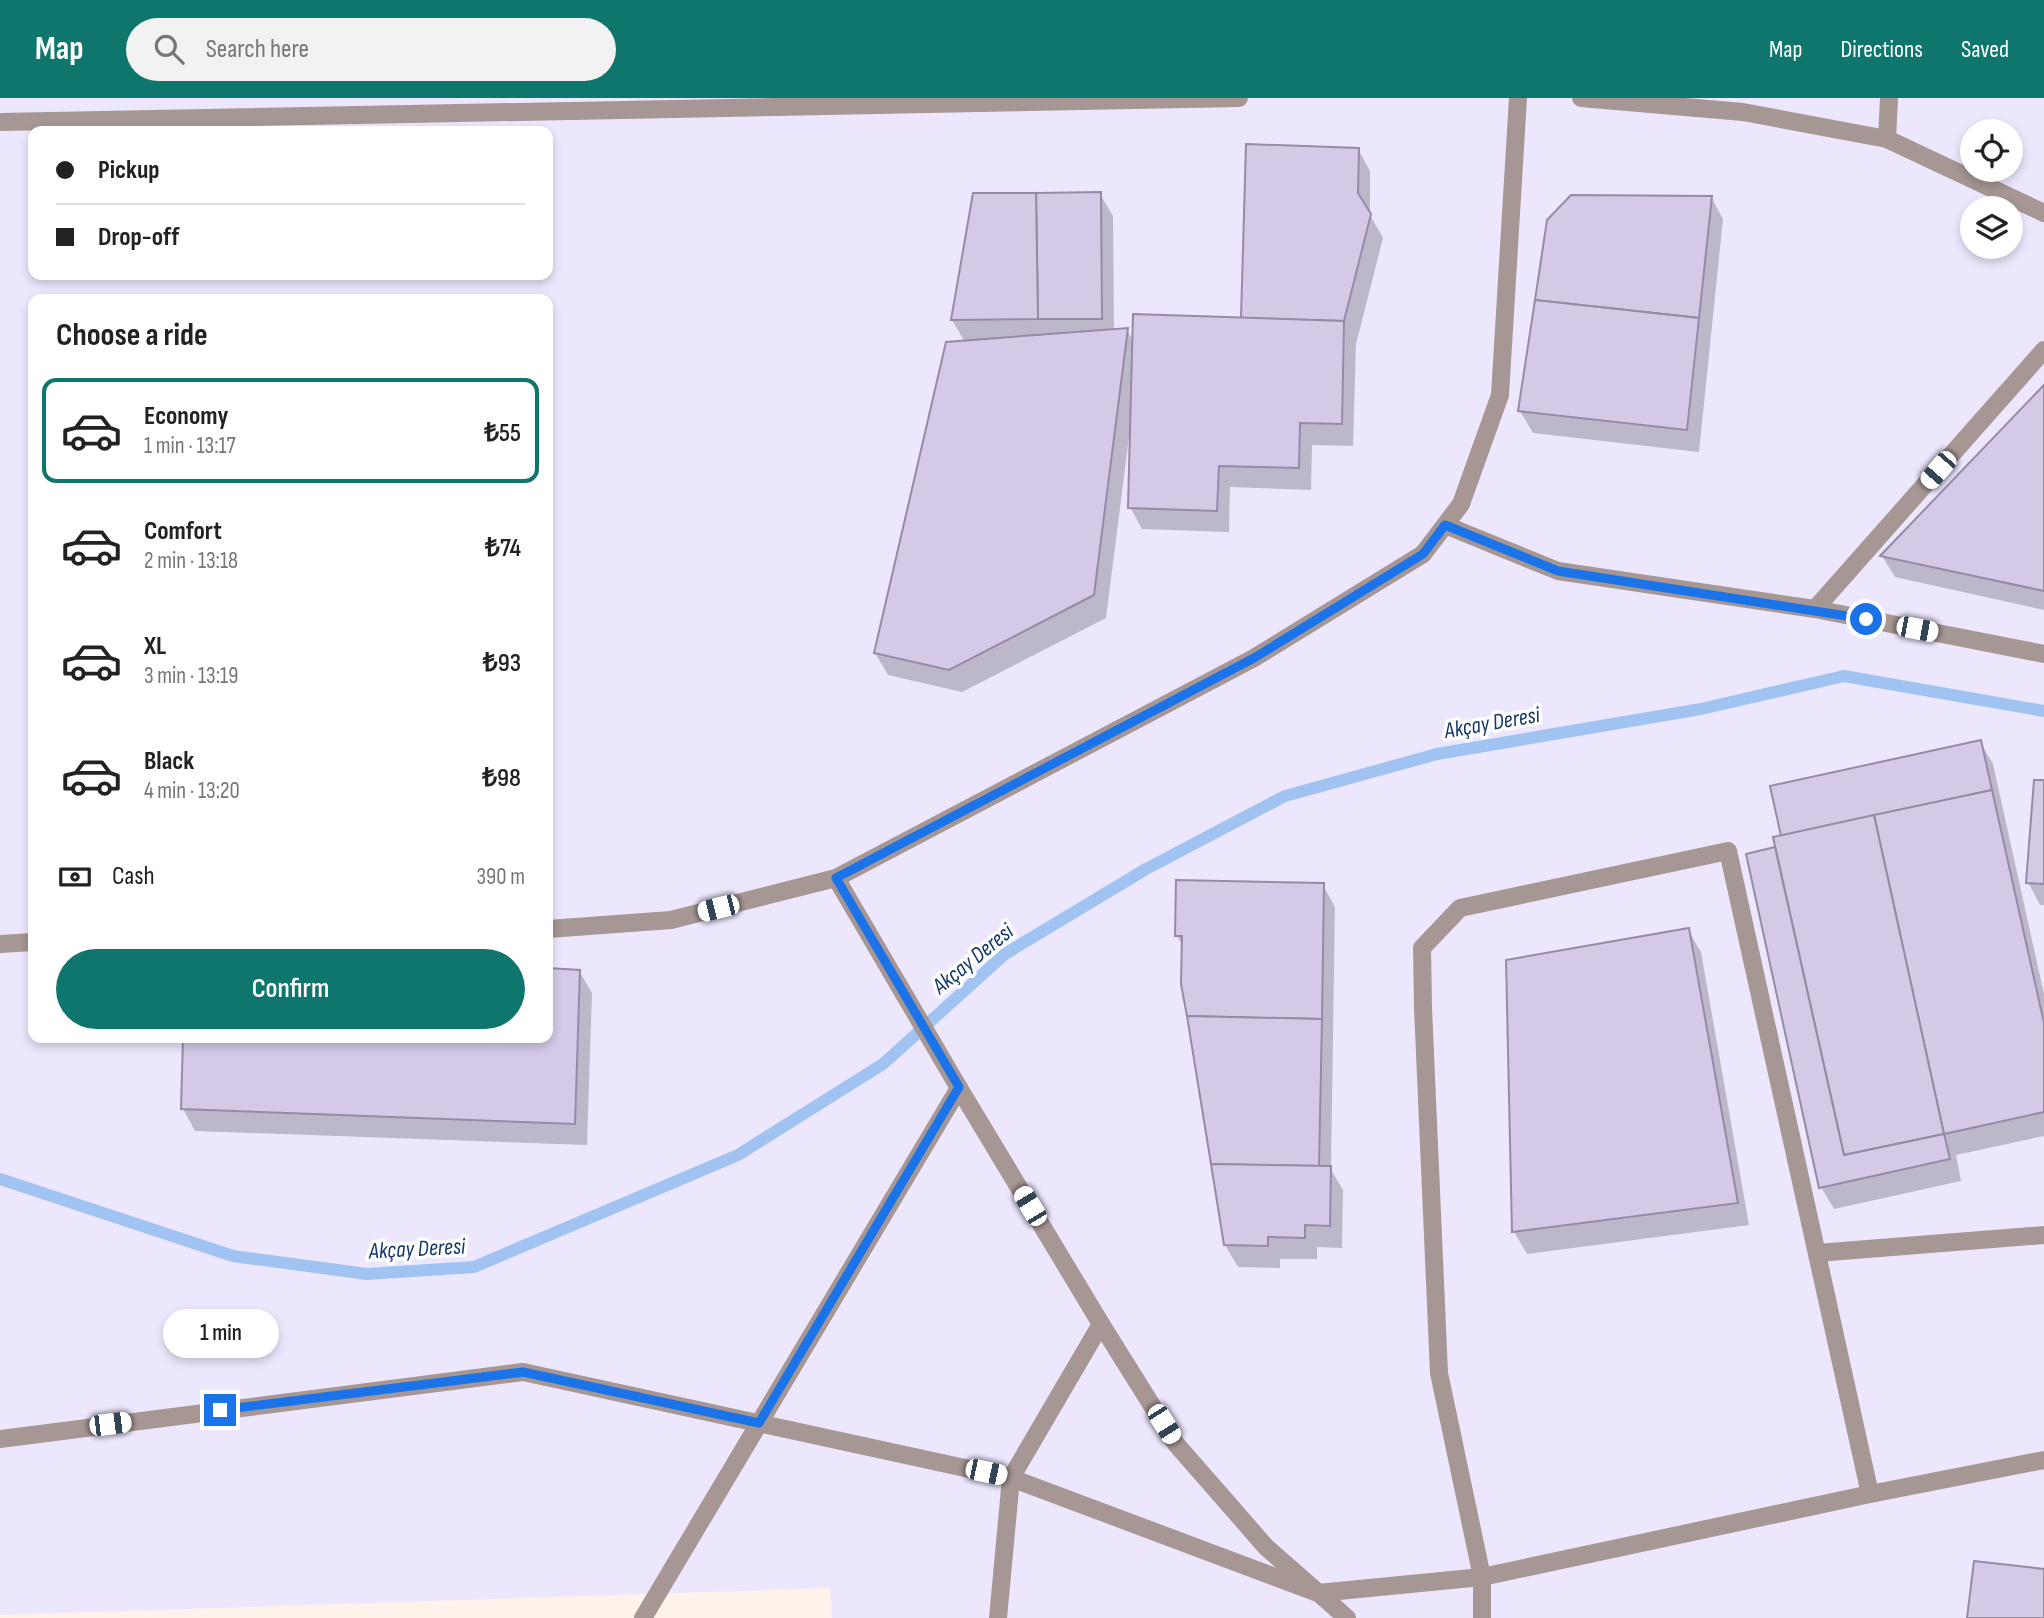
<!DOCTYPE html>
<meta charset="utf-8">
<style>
:root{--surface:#fff;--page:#f2f2f2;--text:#222;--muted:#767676;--line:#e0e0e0;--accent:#0f766e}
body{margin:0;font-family:"Sofia Sans Condensed",sans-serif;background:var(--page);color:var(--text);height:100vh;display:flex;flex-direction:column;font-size:26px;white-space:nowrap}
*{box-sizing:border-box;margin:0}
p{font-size:23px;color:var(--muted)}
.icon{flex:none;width:38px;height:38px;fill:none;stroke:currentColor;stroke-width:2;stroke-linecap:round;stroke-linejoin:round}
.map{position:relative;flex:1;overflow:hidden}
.side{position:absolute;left:28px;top:196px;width:525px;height:749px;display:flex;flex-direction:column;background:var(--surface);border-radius:14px;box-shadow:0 4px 10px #0003}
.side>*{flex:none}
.top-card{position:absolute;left:28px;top:28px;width:525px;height:154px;border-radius:14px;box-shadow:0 4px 10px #0003;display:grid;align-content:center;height:154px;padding:0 28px;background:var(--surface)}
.controls{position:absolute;left:1960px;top:21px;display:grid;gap:14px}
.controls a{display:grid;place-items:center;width:63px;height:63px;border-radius:50%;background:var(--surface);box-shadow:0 4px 10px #0003;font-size:35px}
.end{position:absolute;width:32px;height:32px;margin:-16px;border:9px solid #1a73e8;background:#fff;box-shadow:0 0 0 4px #fff}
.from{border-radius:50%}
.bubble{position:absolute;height:49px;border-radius:24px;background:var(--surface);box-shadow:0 4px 10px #0003;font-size:23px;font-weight:600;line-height:49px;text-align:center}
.car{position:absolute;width:21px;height:42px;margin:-21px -10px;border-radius:9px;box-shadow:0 0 5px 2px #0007;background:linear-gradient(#fff 24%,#345 0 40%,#fff 0 76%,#345 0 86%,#fff 0)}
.top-card b{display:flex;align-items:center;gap:24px;height:66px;font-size:26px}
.top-card b+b{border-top:2px solid var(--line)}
.top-card i{width:18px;height:18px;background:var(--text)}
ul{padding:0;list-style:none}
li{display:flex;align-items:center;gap:21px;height:105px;margin:0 14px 10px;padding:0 14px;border:4px solid transparent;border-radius:14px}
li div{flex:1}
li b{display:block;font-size:26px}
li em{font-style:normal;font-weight:600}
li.selected{border-color:var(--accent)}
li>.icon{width:63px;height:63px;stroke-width:1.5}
h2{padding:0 28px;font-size:32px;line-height:84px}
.pay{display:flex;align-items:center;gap:18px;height:77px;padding:0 28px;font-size:26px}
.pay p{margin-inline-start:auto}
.action{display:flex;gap:14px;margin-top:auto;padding:14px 28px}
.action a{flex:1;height:80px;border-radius:42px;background:var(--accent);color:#fff;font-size:28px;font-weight:600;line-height:80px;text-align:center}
header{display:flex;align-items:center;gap:42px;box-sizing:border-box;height:98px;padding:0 35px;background:var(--accent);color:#fff}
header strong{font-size:33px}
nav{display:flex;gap:38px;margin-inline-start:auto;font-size:24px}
.search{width:490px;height:63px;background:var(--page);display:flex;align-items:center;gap:18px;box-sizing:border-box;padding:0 24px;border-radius:38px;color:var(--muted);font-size:26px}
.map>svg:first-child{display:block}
.industrial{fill:#ece7fd;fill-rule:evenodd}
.shadow{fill:#0003}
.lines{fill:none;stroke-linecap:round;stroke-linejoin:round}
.stream{stroke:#a1c3f2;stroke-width:12}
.building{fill:#d4cae8;stroke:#958ba7;stroke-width:2}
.minor{stroke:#a69694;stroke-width:18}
.route{stroke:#1a73e8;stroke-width:9}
.labels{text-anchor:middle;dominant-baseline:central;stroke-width:7;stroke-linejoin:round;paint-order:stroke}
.water-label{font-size:23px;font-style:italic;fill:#133768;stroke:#fff}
</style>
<header>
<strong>Map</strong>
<div class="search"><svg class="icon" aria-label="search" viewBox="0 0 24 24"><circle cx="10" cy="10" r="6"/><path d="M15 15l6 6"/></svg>Search here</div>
<nav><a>Map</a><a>Directions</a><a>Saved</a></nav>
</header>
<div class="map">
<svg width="2044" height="1520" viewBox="0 0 2044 1520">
<rect width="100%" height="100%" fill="#fef3ea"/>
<path class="industrial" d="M0,0H2044V1520H832L830,1490L0,1517ZM33,33H548V177H33ZM1972,33H2011V72H1972ZM1972,110H2011V149H1972ZM33,201H548V940H33Z"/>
<g class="shadow">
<path d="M1358,51L1370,73V117L1383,140L1356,246L1353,348L1312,347L1311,392L1230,389L1229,434L1142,431L1130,409L1132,340L1129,339L1106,520L962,594L888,577L875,555L965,244L952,222L1100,96L1113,118L1114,233L1127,232L1134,244L1243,222Z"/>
<path d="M1711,99L1723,121L1699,354L1533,335L1520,313Z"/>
<path d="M2044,290V512L1895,479L1882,458Z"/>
<path d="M1980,644L1993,666L2044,896V1038L1956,1057L1961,1083L1834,1111L1821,1089L1748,757L1778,751Z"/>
<path d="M2044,684V807H2040L2028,784Z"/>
<path d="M1323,787L1335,809L1331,1072L1343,1092L1342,1150L1317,1149V1161H1280V1170L1238,1169L1225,1147L1184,850L1177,838Z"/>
<path d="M1688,832L1701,854L1749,1127L1527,1156L1514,1134Z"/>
<path d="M548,872L579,873L592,895L587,1047L195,1033L183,1011L185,940H548Z"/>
</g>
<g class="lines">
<path class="stream" d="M0,1081L233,1158L367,1176L474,1169L738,1057L883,966L1005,856L1146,771L1285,698L1437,656L1701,611L1844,578L2044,613"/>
</g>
<g class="building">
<path d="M1246,46L1359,50L1358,95L1371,116L1344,223L1241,220Z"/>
<path d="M1101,94L1102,221H1038L1036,95Z"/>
<path d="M973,95H1036L1038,221L951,222Z"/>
<path d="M1571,97L1712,98L1699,220L1535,202L1547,122Z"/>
<path d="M1535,202L1699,220L1687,332L1518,313Z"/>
<path d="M1133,216L1344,223L1342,326L1300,325L1299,370L1219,368L1217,413L1128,410Z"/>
<path d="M1128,230L1094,497L949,572L874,555L946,244Z"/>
<path d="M2044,287V493L1880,458Z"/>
<path d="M1981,642L1992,692L1781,738L1770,688Z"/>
<path d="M2034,682H2044V786L2026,785Z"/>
<path d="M1992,692L2044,925V1014L1944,1036L1874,717Z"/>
<path d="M1874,717L1944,1036L1844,1057L1773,739Z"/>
<path d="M1775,749L1844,1057L1944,1036L1950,1061L1819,1090L1746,756Z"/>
<path d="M1176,782L1324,785L1322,921L1187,918L1181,886L1182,838H1175Z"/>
<path d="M1689,830L1738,1105L1512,1134L1506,862Z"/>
<path d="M548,870L580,872L575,1026L181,1011L183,940H548Z"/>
<path d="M1187,918L1322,921L1319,1068L1211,1066Z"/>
<path d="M1211,1066L1331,1068L1330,1128L1305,1127V1140L1268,1139V1148L1224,1147Z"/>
<path d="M1974,1463L2044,1471V1520H1967Z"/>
</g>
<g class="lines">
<g class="minor">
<path d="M1581,0L1743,14L1887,41L2044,115"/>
<path d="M0,24L1239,0"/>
<path d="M1887,41L1889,0"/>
<path d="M1445,427L1558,473L1815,511L2044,556"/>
<path d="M1815,511L2044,252"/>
<path d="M836,780L959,990L1101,1226L1176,1346L1266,1449L1347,1520"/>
<path d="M548,831L671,822L836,780L1254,560L1423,456L1461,406L1500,297L1518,0"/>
<path d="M0,846L33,844"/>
<path d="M1817,1155L2044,1137"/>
<path d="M0,1341L523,1274L1011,1380L1318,1495L1482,1479L1870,1396L2044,1362"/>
<path d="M643,1520L959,990"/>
<path d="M998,1520L1011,1380L1101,1226"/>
<path d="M1482,1520V1479L1439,1275L1423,910L1422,850L1460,810L1728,753L1870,1396"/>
</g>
</g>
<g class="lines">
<path class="route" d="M220,1312L523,1274L759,1325L959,989L836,780L1254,560L1423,456L1445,427L1558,473L1866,521"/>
</g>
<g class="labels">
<g class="water-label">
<text transform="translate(1492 625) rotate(-10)">Akçay Deresi</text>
<text transform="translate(973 861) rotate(-39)">Akçay Deresi</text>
<text transform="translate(417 1151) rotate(-3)">Akçay Deresi</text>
</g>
</g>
</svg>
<div class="controls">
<a><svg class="icon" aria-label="locate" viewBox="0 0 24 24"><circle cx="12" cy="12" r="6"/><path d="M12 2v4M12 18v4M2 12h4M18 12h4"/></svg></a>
<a><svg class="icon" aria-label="layers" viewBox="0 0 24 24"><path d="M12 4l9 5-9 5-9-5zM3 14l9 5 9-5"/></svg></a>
</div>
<i class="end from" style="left:1866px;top:521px"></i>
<i class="end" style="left:220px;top:1312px"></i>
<div class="bubble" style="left:163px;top:1211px;width:116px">1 min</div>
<i class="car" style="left:1938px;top:372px;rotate:221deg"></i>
<i class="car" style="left:1917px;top:531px;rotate:101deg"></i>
<i class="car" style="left:718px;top:810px;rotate:256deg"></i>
<i class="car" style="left:1030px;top:1108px;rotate:329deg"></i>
<i class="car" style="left:110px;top:1326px;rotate:83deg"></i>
<i class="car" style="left:1164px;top:1326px;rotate:148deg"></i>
<i class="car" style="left:986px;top:1374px;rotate:102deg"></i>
<div class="top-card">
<b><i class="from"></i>Pickup</b>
<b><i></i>Drop-off</b>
</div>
<section class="side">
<h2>Choose a ride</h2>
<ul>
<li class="selected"><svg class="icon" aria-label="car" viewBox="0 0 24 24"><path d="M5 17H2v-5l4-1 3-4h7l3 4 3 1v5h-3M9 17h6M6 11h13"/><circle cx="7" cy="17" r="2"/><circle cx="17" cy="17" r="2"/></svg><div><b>Economy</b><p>1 min · 13:17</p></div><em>₺55</em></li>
<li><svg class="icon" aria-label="car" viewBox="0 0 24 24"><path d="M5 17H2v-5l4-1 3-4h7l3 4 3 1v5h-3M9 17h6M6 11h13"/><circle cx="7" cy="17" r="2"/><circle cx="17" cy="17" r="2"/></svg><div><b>Comfort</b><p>2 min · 13:18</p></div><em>₺74</em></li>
<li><svg class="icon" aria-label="car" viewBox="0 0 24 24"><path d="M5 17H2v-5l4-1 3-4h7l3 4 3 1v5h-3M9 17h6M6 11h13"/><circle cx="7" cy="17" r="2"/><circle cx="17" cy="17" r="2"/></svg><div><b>XL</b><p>3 min · 13:19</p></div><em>₺93</em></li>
<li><svg class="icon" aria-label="car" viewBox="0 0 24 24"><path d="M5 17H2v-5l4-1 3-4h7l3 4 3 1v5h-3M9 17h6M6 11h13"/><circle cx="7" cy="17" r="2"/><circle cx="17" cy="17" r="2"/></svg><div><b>Black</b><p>4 min · 13:20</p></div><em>₺98</em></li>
</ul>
<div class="pay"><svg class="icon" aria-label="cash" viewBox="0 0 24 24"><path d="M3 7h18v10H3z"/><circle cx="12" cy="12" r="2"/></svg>Cash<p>390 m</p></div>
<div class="action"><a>Confirm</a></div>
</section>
</div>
